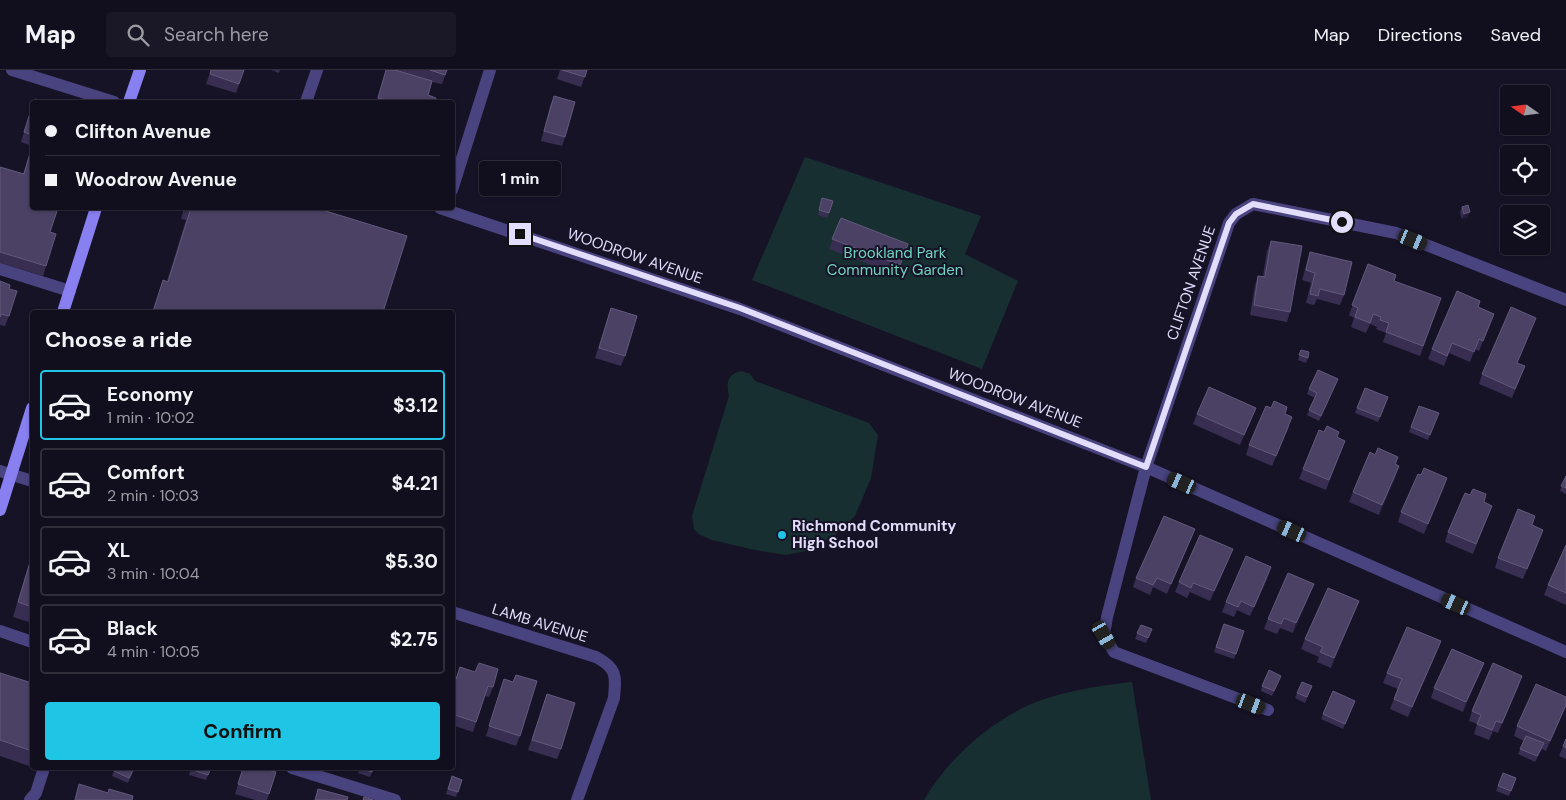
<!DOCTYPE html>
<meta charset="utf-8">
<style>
:root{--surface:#110e1d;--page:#1a1726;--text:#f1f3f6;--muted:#9c9ca4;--line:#302e3b;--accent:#1fc5e4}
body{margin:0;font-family:"DM Sans",sans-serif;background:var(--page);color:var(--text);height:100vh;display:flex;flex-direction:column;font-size:19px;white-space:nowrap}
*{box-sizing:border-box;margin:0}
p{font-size:16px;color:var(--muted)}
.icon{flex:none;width:28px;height:28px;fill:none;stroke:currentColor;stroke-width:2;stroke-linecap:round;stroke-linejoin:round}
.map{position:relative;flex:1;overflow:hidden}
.sheet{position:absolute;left:30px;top:240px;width:425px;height:460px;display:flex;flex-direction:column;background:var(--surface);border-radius:5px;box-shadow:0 1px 4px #0004,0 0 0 1px var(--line)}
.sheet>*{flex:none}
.top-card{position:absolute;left:30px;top:30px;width:425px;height:110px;border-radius:5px;box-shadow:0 1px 4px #0004,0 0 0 1px var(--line);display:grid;align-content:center;height:110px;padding:0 15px;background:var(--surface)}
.needle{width:32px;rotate:284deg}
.fabs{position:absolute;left:1500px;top:15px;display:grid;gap:10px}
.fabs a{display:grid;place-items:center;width:50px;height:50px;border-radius:5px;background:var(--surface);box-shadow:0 1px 4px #0004,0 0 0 1px var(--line);font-size:25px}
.end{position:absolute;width:22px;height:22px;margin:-11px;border:6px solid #e2ddfb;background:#111;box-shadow:0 0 0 2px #111}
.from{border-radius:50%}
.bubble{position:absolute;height:35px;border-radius:5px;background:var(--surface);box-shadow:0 1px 4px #0004,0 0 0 1px var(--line);font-size:16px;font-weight:700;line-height:35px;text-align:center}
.car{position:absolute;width:15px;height:30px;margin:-15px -8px;border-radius:6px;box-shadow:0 0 4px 1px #0007;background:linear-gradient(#222 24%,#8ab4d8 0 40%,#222 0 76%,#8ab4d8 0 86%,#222 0)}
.top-card b{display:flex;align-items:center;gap:18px;height:48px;font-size:19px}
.top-card b+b{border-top:1px solid var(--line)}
.top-card i{width:12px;height:12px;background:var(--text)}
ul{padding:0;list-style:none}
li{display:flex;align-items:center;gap:15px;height:70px;margin:0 10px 8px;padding:0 5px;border:2px solid var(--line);border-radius:5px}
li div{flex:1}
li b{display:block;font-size:19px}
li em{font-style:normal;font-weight:700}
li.selected{border-color:var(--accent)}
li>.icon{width:45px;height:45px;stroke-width:1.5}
h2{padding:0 15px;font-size:22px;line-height:60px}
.primary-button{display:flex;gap:10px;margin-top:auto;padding:10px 15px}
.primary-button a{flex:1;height:58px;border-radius:5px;background:var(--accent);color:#111;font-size:20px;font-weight:700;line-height:58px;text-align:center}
header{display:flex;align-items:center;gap:30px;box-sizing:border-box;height:70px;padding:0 25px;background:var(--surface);border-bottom:1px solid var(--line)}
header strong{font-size:24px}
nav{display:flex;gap:28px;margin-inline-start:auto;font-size:18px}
.search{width:350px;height:45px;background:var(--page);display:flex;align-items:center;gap:12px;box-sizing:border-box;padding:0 18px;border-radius:5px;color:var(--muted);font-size:19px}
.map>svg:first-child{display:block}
.green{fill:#172f30}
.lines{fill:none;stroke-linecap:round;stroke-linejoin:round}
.lane{stroke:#494480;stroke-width:12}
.street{stroke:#494480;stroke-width:12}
.secondary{stroke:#887ff0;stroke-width:12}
.wall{fill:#382e52}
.shaded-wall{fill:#231b39}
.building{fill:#4a4164;stroke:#62597c}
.route{stroke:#e2ddfb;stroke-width:6}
.poi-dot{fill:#1fc5e4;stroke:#171327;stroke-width:2}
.labels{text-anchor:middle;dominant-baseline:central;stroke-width:4;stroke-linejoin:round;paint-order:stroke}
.park-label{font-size:15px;fill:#70d3c0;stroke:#171327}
.street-label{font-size:15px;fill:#e2ddfb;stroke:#171327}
.poi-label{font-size:15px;font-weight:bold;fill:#e2ddfb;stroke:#171327;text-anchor:start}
</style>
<header>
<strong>Map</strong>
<div class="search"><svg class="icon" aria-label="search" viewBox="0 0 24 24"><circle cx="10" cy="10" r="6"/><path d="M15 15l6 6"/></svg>Search here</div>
<nav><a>Map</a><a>Directions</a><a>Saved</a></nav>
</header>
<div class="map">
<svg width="1566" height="730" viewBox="0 0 1566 730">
<rect width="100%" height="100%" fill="#171327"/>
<g class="green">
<path d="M805,87L981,146L965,184L1018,211L982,299L752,210Z"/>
<path d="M742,301L750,304L755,311L869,353L878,365L871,408L855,446L836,464L811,480L786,485L755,480L712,470L700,465L694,459L692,446L729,326C726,312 727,304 742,301Z"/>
<path d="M1132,612L1151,730H924C948,689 987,654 1031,634C1062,621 1098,616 1132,612Z"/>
</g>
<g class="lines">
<g class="lane">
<path d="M306,32L317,0"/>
<path d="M0,199L70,221"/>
<path d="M1146,397L1107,547L1104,565L1114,582L1268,640"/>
<path d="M0,561L32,572"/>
<path d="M292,698L395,730"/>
<path d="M30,730L36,723L44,698"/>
</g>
<g class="street">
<path d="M12,0L114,32"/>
<path d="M452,120L490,0"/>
<path d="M440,138L740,239L1146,397L1566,582"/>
<path d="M1146,397L1229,153L1236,144L1253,134L1396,163L1566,230"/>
<path d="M0,401L32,411"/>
<path d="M452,542L596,587C617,598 616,606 614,628L577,730"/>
</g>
<g class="secondary">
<path d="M129,32L140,0"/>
<path d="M63,242L96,138"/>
<path d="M0,440L32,338"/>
</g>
</g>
<g class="wall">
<path d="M211,0H244L236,23L206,14Z"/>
<path d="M271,0H280L279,3Z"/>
<path d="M386,0H447L442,14L432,12L428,25L435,32H376Z"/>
<path d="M560,0H587L581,17L557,9Z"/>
<path d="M554,26L565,67L562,76L541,71L550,36Z"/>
<path d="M32,36V138L50,162L46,196L43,206L0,193V97L23,104L32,76L21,72Z"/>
<path d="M822,128L829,143L827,148L818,145Z"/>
<path d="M1462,137L1468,147L1462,149L1460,142Z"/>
<path d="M184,138H316L383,242H152L163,210L167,211L186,150L181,149Z"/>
<path d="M841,148L908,174L897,205L829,179Z"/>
<path d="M1271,171L1290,242L1287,252L1250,245L1255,215L1258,206H1263L1267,181Z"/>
<path d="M1310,182L1344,225L1340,235L1317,229L1314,235L1306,233L1311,213L1302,210L1307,192Z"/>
<path d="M1368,194L1394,211L1441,228L1420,286L1383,272L1386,263L1376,259L1377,257L1370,254L1366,263L1351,257L1354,248L1349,245Z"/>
<path d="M0,211L9,219V246L5,256L0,255Z"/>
<path d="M1478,237L1494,244L1479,281L1475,279L1470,292L1449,283L1444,296L1428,289L1432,279Z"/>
<path d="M611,238L625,286L621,296L595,288Z"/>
<path d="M1532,257L1517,293L1521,306L1512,328L1479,314L1482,304Z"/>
<path d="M1301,280L1308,288L1306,293L1298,290Z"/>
<path d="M1336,314L1319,351L1307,345L1315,328L1307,324L1309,319Z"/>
<path d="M1365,318L1388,327L1378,352L1355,343Z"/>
<path d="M1419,336L1439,343L1428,370L1409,362Z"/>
<path d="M1197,344L1252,348L1240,375L1193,354Z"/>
<path d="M1285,344L1289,357L1272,396L1246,385L1249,375Z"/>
<path d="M1337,368L1345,371L1326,420L1299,409L1303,399Z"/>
<path d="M1375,385L1398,387L1396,394V406L1379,445L1349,432L1353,422Z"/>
<path d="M1421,405L1447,408L1424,464L1398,452L1401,442Z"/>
<path d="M1566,406V424L1560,421Z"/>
<path d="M1484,432L1492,436L1473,484L1445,472L1448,462Z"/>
<path d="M1532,455L1539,470L1523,509L1495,498L1498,488Z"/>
<path d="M1195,459L1167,524L1153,517L1150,525L1133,517L1136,508Z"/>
<path d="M1566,475V535L1544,525L1548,515Z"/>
<path d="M32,483V553L13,547Z"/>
<path d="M1229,489L1210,531L1190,522L1187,528L1175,522L1179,512Z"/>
<path d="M1268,507L1250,546L1237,540L1234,547L1222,542L1226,532Z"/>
<path d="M1314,514L1293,563L1280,558L1277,564L1264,559L1268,549Z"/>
<path d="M1359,531L1331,598L1317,592L1319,587L1301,579L1305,569Z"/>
<path d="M1224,554L1244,561L1234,589L1214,582Z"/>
<path d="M1141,555L1152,559L1146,573L1135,569Z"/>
<path d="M1437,581L1408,647L1390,639L1398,619L1383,613L1387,603Z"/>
<path d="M1484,593L1463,642L1431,628L1434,618Z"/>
<path d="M460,597L493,617L489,627L485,626L473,662L452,655V619Z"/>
<path d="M0,603L32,613V697L0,686Z"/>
<path d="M516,605L520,666L516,676L486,666L504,609L513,612Z"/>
<path d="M1279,611L1272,626L1261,621L1262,616Z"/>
<path d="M1312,616L1305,633L1295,628L1297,623Z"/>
<path d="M1519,616L1498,663L1493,661L1489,670L1474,664L1477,654L1469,651L1472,641Z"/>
<path d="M547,624L561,679L557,689L528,680Z"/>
<path d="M1355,631L1343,659L1321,649L1323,644Z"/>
<path d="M1566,636L1546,681L1542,679L1535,692L1518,684L1524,671L1514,666L1517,656Z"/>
<path d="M1566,669V689L1559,686Z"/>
<path d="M115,698H135L128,713L112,706Z"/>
<path d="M191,698H211L206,710L189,705Z"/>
<path d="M243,698L276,702L267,730H255L235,724Z"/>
<path d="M360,698H374L370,707L358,703Z"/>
<path d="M1503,703L1516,708L1509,726L1496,721Z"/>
<path d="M452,706L462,710L456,727L446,724Z"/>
</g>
<g class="shaded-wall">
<path d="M1470,142L1468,147L1462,149L1464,144Z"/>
<path d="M1256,338L1252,348L1240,375L1244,365Z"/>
<path d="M1399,396L1396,406L1379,445L1382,435Z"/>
<path d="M1447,408L1444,418L1424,464L1428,454Z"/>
<path d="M1195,459L1191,469L1167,524L1171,514Z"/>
<path d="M1233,479L1229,489L1210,531L1214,521Z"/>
<path d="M1271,497L1268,507L1250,546L1254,537Z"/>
<path d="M1314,514L1310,524L1293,563L1296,553Z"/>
<path d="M1359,531L1355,541L1331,598L1334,588Z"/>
<path d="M1441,571L1437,581L1408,647L1412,637Z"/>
<path d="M1484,593L1480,603L1463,642L1466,632Z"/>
<path d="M1522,606L1519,616L1498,663L1502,653Z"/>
<path d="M1566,635V636L1546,681L1550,671Z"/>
</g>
<g class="building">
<path d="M211,0H244L239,14L210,4Z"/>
<path d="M386,0H395L432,11L428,25L436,28L435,32H394L378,28Z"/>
<path d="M430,0H447L445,5Z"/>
<path d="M562,0H587L585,7Z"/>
<path d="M554,26L575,32L565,67L544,61Z"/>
<path d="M35,29L46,32H34Z"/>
<path d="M32,37V65L24,62Z"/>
<path d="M32,76V138H58L50,162L56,164L46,196L0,182V97L24,104Z"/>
<path d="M822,128L833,131L829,143L819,140Z"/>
<path d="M1468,135L1470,142L1464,144L1462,137Z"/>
<path d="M191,138H316L407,166L383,242H153L163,210L168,212Z"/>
<path d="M841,148L908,174L900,195L832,169Z"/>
<path d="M1271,171L1302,176L1290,242L1254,235L1258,206L1265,207Z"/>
<path d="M1310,182L1352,192L1344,225L1320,219L1318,226L1310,224L1315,203L1306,200Z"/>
<path d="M1368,194L1396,205L1394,211L1441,228L1423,276L1386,262L1389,253L1380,250L1381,247L1373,244L1370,253L1355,247L1358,238L1352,235Z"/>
<path d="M0,211L10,215L9,219L17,221L9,246L1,244L0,247Z"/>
<path d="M1457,221L1480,231L1478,237L1494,244L1483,271L1479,269L1474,282L1452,273L1447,286L1432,279Z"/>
<path d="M1511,237L1536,248L1517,293L1525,296L1515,319L1482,304Z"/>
<path d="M611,238L637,246L625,286L599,278Z"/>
<path d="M1301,280L1309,282L1308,288L1299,285Z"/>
<path d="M1318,300L1338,309L1321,346L1309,340L1317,323L1309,319Z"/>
<path d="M1209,317L1256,338L1244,365L1197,344Z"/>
<path d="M1365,318L1388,327L1380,347L1357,338Z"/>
<path d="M1274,331L1287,337L1285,344L1292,347L1276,386L1249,375L1266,336L1271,338Z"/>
<path d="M1419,336L1439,343L1430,365L1411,357Z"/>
<path d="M1327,356L1339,362L1337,367L1345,371L1329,410L1303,399L1319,360L1324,362Z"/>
<path d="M1378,378L1398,387L1395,394L1399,396L1382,435L1353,422L1370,382L1375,385Z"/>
<path d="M1424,398L1447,408L1428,454L1401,442L1418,404L1421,405Z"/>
<path d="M1566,406V418L1561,416Z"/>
<path d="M1473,419L1486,424L1484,432L1492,436L1476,474L1448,462L1465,423L1470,425Z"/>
<path d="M1518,439L1535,446L1532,455L1543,460L1527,499L1498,488Z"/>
<path d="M1164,446L1195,459L1171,514L1157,508L1153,515L1136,508Z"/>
<path d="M1200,465L1233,479L1214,521L1193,513L1191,518L1179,512Z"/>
<path d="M1566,475V523L1548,515Z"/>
<path d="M32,486V537L18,532Z"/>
<path d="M1246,486L1271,497L1254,537L1241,531L1238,537L1226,532Z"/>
<path d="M1288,503L1314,514L1296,553L1284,548L1281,554L1268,549Z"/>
<path d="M1328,518L1359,531L1334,588L1320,582L1323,577L1305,569Z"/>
<path d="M1224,554L1244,561L1236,584L1216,577Z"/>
<path d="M1141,555L1152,559L1148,568L1137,563Z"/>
<path d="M1407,557L1441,571L1412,637L1394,629L1402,609L1387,603Z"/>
<path d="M1452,579L1484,593L1466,632L1434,618Z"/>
<path d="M479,593L498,599L493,617L488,616L476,652L452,644V621L460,597L475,602Z"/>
<path d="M1493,593L1522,606L1502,653L1496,651L1492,660L1477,654L1481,645L1472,641Z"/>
<path d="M1269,600L1281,606L1274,621L1262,616Z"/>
<path d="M0,603L32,613V681L0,670Z"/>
<path d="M516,605L537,611L520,666L489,656L504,609L513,612Z"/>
<path d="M1302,612L1312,616L1307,627L1297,623Z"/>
<path d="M1536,614L1566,627V635L1550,671L1517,656Z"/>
<path d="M1333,621L1355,631L1345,654L1323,644Z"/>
<path d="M547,624L575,633L561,679L532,670Z"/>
<path d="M1526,666L1544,673L1537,686L1520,679Z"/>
<path d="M1566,669V678L1563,676Z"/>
<path d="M115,698H134L129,708L114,701Z"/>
<path d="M191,698H211L208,705L190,699Z"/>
<path d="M243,698H260L276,702L269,724L238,714Z"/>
<path d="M360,698H374L372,702Z"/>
<path d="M1503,703L1516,708L1511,721L1498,716Z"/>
<path d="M452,706L462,710L458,722L448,719Z"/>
<path d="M79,714L108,723L109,719L133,726L132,730H75Z"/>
<path d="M318,719L348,727L347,730H315Z"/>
<path d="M364,727L373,730H363Z"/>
</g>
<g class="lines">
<path class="route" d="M520,164L740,238L1146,397L1229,153L1236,144L1253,134L1342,152"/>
</g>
<circle class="poi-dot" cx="782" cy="465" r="5"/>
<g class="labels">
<g class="park-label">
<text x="895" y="183">Brookland Park<tspan x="895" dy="17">Community Garden</tspan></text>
</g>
<g class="street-label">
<text transform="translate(635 186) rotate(19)">WOODROW AVENUE</text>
<text transform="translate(1191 213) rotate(-71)">CLIFTON AVENUE</text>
<text transform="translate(1015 328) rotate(21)">WOODROW AVENUE</text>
<text transform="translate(540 553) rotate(17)">LAMB AVENUE</text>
</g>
<g class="poi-label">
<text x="792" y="456">Richmond Community<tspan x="792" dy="17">High School</tspan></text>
</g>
</g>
</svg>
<div class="fabs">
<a><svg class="needle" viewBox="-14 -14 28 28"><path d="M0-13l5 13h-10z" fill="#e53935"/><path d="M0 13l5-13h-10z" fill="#9c9ca4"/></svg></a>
<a><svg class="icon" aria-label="locate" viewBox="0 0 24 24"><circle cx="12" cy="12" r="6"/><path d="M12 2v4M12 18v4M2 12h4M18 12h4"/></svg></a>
<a><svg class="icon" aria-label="layers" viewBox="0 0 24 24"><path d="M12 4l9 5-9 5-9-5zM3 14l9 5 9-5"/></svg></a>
</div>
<i class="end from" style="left:1342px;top:152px"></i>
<i class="end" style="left:520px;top:164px"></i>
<div class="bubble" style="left:479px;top:91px;width:82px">1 min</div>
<i class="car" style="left:1413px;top:170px;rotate:112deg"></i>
<i class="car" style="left:1182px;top:413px;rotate:294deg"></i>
<i class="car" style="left:1292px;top:461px;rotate:294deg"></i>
<i class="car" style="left:1456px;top:534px;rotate:294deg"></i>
<i class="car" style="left:1104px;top:565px;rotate:150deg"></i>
<i class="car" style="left:1251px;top:634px;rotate:111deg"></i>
<div class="top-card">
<b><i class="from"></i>Clifton Avenue</b>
<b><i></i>Woodrow Avenue</b>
</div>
<section class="sheet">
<h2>Choose a ride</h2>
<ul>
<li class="selected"><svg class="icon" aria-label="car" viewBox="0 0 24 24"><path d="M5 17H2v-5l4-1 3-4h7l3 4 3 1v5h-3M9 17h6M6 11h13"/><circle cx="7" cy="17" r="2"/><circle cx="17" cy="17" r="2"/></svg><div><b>Economy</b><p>1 min · 10:02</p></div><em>$3.12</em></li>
<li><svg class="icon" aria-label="car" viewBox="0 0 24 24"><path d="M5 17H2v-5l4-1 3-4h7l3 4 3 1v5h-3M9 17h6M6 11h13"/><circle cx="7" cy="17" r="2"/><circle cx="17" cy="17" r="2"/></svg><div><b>Comfort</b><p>2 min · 10:03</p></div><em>$4.21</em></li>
<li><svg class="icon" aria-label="car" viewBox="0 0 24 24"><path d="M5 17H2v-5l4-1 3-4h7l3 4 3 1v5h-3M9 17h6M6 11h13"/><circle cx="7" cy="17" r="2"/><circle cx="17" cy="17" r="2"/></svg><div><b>XL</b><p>3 min · 10:04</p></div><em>$5.30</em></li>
<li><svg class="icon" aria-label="car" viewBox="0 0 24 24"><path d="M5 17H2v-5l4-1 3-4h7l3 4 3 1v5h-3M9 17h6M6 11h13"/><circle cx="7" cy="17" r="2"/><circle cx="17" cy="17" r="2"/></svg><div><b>Black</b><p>4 min · 10:05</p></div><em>$2.75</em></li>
</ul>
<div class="primary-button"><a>Confirm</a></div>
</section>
</div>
